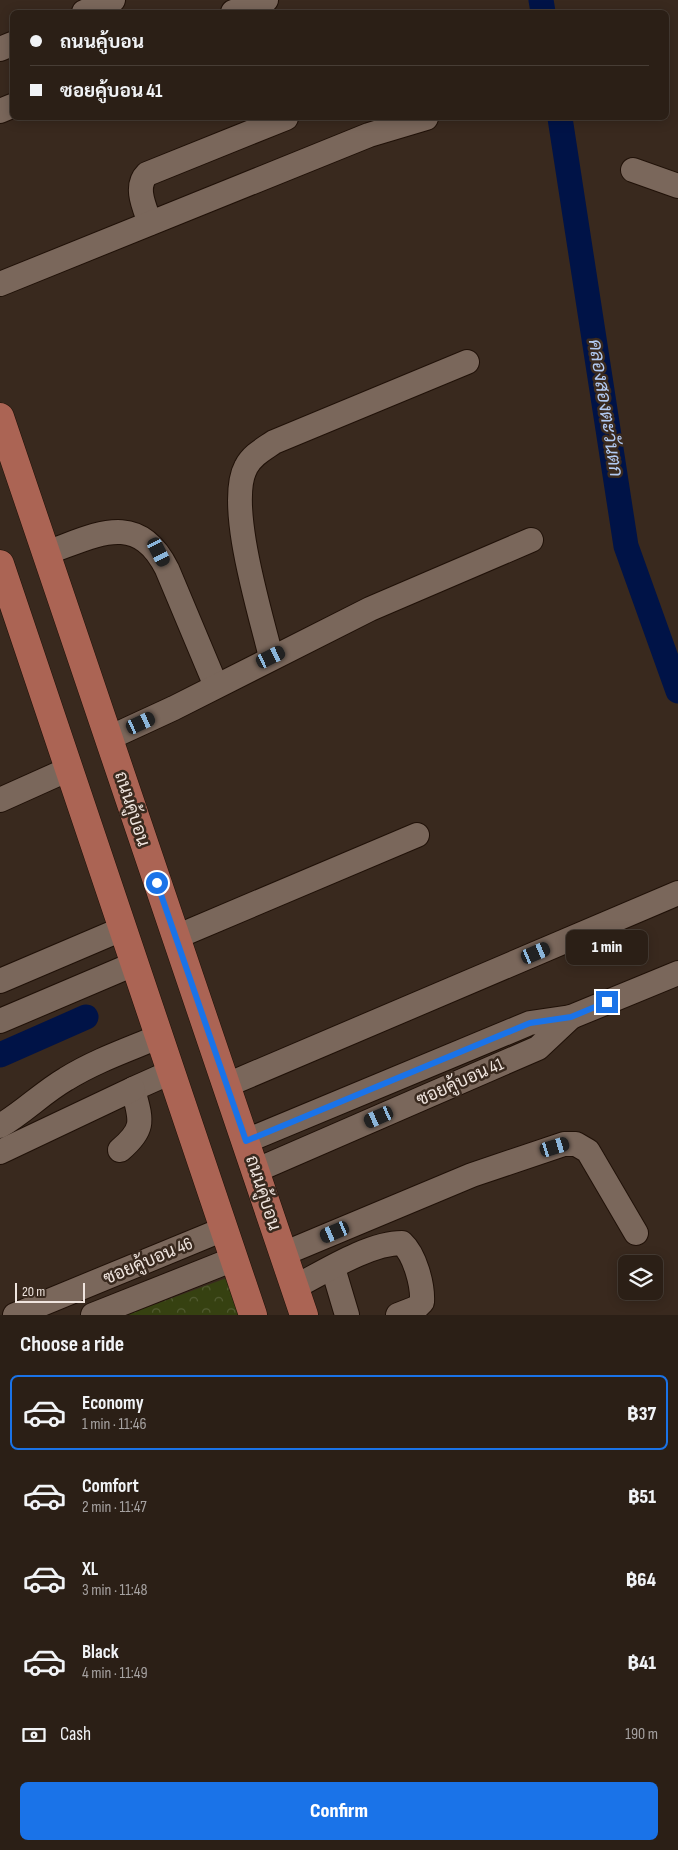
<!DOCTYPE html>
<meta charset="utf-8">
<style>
:root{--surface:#2b1f16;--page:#33271f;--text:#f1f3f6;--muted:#a6a2a1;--line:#473d35;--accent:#1a73e8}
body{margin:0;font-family:"Sofia Sans Condensed",Sarabun,sans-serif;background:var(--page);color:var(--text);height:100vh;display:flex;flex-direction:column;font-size:19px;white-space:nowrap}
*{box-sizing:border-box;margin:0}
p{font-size:16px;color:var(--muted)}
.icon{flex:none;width:28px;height:28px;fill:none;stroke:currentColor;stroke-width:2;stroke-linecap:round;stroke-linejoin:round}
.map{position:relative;height:1315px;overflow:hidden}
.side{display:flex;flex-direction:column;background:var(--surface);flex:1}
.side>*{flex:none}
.hud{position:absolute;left:10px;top:10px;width:659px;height:110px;border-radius:8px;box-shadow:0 2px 12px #0003,0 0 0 1px var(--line);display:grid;align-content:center;height:110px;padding:0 20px;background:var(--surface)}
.tools{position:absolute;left:618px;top:1255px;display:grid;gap:10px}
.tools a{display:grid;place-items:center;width:45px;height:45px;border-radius:8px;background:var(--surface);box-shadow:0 2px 12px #0003,0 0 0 1px var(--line);font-size:25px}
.scale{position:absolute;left:15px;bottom:12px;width:70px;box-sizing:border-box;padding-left:5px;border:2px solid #efe4de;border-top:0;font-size:14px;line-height:18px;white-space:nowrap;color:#efe4de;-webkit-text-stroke:4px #39291e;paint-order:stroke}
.end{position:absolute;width:22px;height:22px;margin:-11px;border:6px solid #1a73e8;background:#fff;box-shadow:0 0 0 2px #fff}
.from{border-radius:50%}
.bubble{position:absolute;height:35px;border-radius:8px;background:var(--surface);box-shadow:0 2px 12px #0003,0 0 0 1px var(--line);font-size:16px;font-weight:800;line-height:35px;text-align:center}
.car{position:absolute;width:15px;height:30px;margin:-15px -8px;border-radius:6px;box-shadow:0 0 4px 1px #0007;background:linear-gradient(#222 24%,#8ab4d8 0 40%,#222 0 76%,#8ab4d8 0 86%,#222 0)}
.hud b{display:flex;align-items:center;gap:18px;height:48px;font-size:19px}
.hud b+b{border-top:1px solid var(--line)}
.hud i{width:12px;height:12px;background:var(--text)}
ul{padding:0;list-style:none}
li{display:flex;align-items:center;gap:15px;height:75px;margin:0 10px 8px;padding:0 10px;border:2px solid transparent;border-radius:8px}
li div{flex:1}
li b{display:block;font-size:19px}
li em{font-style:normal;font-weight:800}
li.selected{border-color:var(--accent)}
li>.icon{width:45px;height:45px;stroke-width:1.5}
h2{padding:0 20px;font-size:22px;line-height:60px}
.pay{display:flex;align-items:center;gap:12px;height:55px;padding:0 20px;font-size:19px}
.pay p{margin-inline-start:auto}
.action{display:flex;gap:10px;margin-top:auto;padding:10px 20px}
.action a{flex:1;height:58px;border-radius:8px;background:var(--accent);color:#fff;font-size:20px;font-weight:800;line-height:58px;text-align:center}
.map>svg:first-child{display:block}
.forest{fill:url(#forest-crowns)}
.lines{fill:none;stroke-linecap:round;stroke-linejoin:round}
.canal{stroke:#001347;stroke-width:25}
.minor-casing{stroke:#201108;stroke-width:26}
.major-casing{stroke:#201108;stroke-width:29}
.minor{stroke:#7a675b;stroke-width:24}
.major{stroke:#ab6454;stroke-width:28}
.route{stroke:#1a73e8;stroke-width:6}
.labels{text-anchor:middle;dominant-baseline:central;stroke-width:5;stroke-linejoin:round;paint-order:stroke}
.street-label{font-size:18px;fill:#efe4de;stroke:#39291e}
.water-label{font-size:19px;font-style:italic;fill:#b2caf2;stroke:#39291e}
</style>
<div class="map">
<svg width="678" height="1315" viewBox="0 0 678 1315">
<defs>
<pattern id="forest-crowns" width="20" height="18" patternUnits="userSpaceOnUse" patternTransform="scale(1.25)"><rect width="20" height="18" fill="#364111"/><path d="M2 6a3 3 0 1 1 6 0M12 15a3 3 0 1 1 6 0" fill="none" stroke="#535c33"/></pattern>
</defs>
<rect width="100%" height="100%" fill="#39291e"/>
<path class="forest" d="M232,1276L244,1315H126Z"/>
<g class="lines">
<g class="canal">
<path d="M541,0L543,12"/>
<path d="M560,118L626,546L678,691"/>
<path d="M0,1055L86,1017"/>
</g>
<defs>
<g id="minor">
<path d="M84,12L113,0"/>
<path d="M233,12L266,0"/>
<path d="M0,49L12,44"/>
<path d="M0,111L12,106"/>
<path d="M633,170L678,186"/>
<path d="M150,223C145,208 134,187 147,174L286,118"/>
<path d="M0,284L369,135L426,118"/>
<path d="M46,553C95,536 137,509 167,569L216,686"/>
<path d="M271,657C261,615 226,504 246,467C252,455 264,449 274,442L467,362"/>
<path d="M109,738L174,708L370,609L531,540"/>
<path d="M0,800L69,769"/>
<path d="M176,937L417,835"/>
<path d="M0,981L122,929"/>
<path d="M0,1021L134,964"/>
<path d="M227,1085L678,893"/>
<path d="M0,1126C24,1112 42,1093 66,1079C95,1061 127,1050 158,1037"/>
<path d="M246,1141L530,1023L571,1017L678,973"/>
<path d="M120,1150C146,1128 141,1120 133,1089L171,1072"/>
<path d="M0,1152L133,1089"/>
<path d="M257,1170L538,1048L571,1017"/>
<path d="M283,1254L472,1175L564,1144H576L588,1151L636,1233"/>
<path d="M333,1268L347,1315"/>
<path d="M295,1287C324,1272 369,1243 402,1243C415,1255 423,1285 422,1302L416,1308L398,1315"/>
<path d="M15,1315L224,1229"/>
<path d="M93,1315L234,1259"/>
</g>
<g id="major">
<path d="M0,417L304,1315"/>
<path d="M0,564L253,1315"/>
</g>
</defs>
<use href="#minor" class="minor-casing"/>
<use href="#major" class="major-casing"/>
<use href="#minor" class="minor"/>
<use href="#major" class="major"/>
</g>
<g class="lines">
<path class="route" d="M157,883L246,1141L530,1023L571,1017L607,1002"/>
</g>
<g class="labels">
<g class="street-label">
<text transform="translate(132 809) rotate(72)">ถนนคู้บอน</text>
<text transform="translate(460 1082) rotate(-24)">ซอยคู้บอน 41</text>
<text transform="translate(263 1193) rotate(72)">ถนนคู้บอน</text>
<text transform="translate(148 1261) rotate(-23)">ซอยคู้บอน 46</text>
</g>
<g class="water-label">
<text transform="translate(605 408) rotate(81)">คลองสองตะวันตก</text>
</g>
</g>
</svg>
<div class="tools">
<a><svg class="icon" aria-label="layers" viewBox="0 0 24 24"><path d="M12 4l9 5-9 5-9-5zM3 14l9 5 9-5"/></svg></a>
</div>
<div class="scale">20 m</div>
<i class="end from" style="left:157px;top:883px"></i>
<i class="end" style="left:607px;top:1002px"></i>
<div class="bubble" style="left:566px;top:930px;width:82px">1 min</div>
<i class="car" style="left:159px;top:552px;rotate:153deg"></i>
<i class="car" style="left:271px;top:657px;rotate:64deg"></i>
<i class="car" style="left:141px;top:723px;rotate:65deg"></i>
<i class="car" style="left:536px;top:953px;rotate:67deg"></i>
<i class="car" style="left:379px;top:1117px;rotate:246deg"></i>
<i class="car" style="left:555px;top:1147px;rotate:73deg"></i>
<i class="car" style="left:335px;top:1232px;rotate:247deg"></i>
<div class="hud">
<b><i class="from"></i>ถนนคู้บอน</b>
<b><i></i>ซอยคู้บอน 41</b>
</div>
</div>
<section class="side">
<h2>Choose a ride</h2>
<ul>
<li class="selected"><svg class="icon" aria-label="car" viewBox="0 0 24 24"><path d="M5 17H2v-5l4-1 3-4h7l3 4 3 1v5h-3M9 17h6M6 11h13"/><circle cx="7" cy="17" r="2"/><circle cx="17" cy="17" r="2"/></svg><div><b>Economy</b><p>1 min · 11:46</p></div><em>฿37</em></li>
<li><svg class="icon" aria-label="car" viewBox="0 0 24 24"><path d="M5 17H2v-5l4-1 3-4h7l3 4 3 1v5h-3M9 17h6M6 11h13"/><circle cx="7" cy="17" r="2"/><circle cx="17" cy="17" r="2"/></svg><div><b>Comfort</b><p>2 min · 11:47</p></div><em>฿51</em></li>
<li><svg class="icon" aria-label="car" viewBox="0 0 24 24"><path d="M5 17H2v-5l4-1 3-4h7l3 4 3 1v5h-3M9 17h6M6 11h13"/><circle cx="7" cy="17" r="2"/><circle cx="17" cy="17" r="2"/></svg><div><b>XL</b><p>3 min · 11:48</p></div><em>฿64</em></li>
<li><svg class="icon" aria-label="car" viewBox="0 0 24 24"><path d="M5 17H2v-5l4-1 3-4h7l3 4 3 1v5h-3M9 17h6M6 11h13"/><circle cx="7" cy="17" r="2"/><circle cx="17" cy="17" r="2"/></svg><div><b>Black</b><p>4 min · 11:49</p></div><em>฿41</em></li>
</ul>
<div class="pay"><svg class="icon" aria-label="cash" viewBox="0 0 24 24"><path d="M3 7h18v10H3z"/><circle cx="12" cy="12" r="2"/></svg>Cash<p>190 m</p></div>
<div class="action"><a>Confirm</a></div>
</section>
